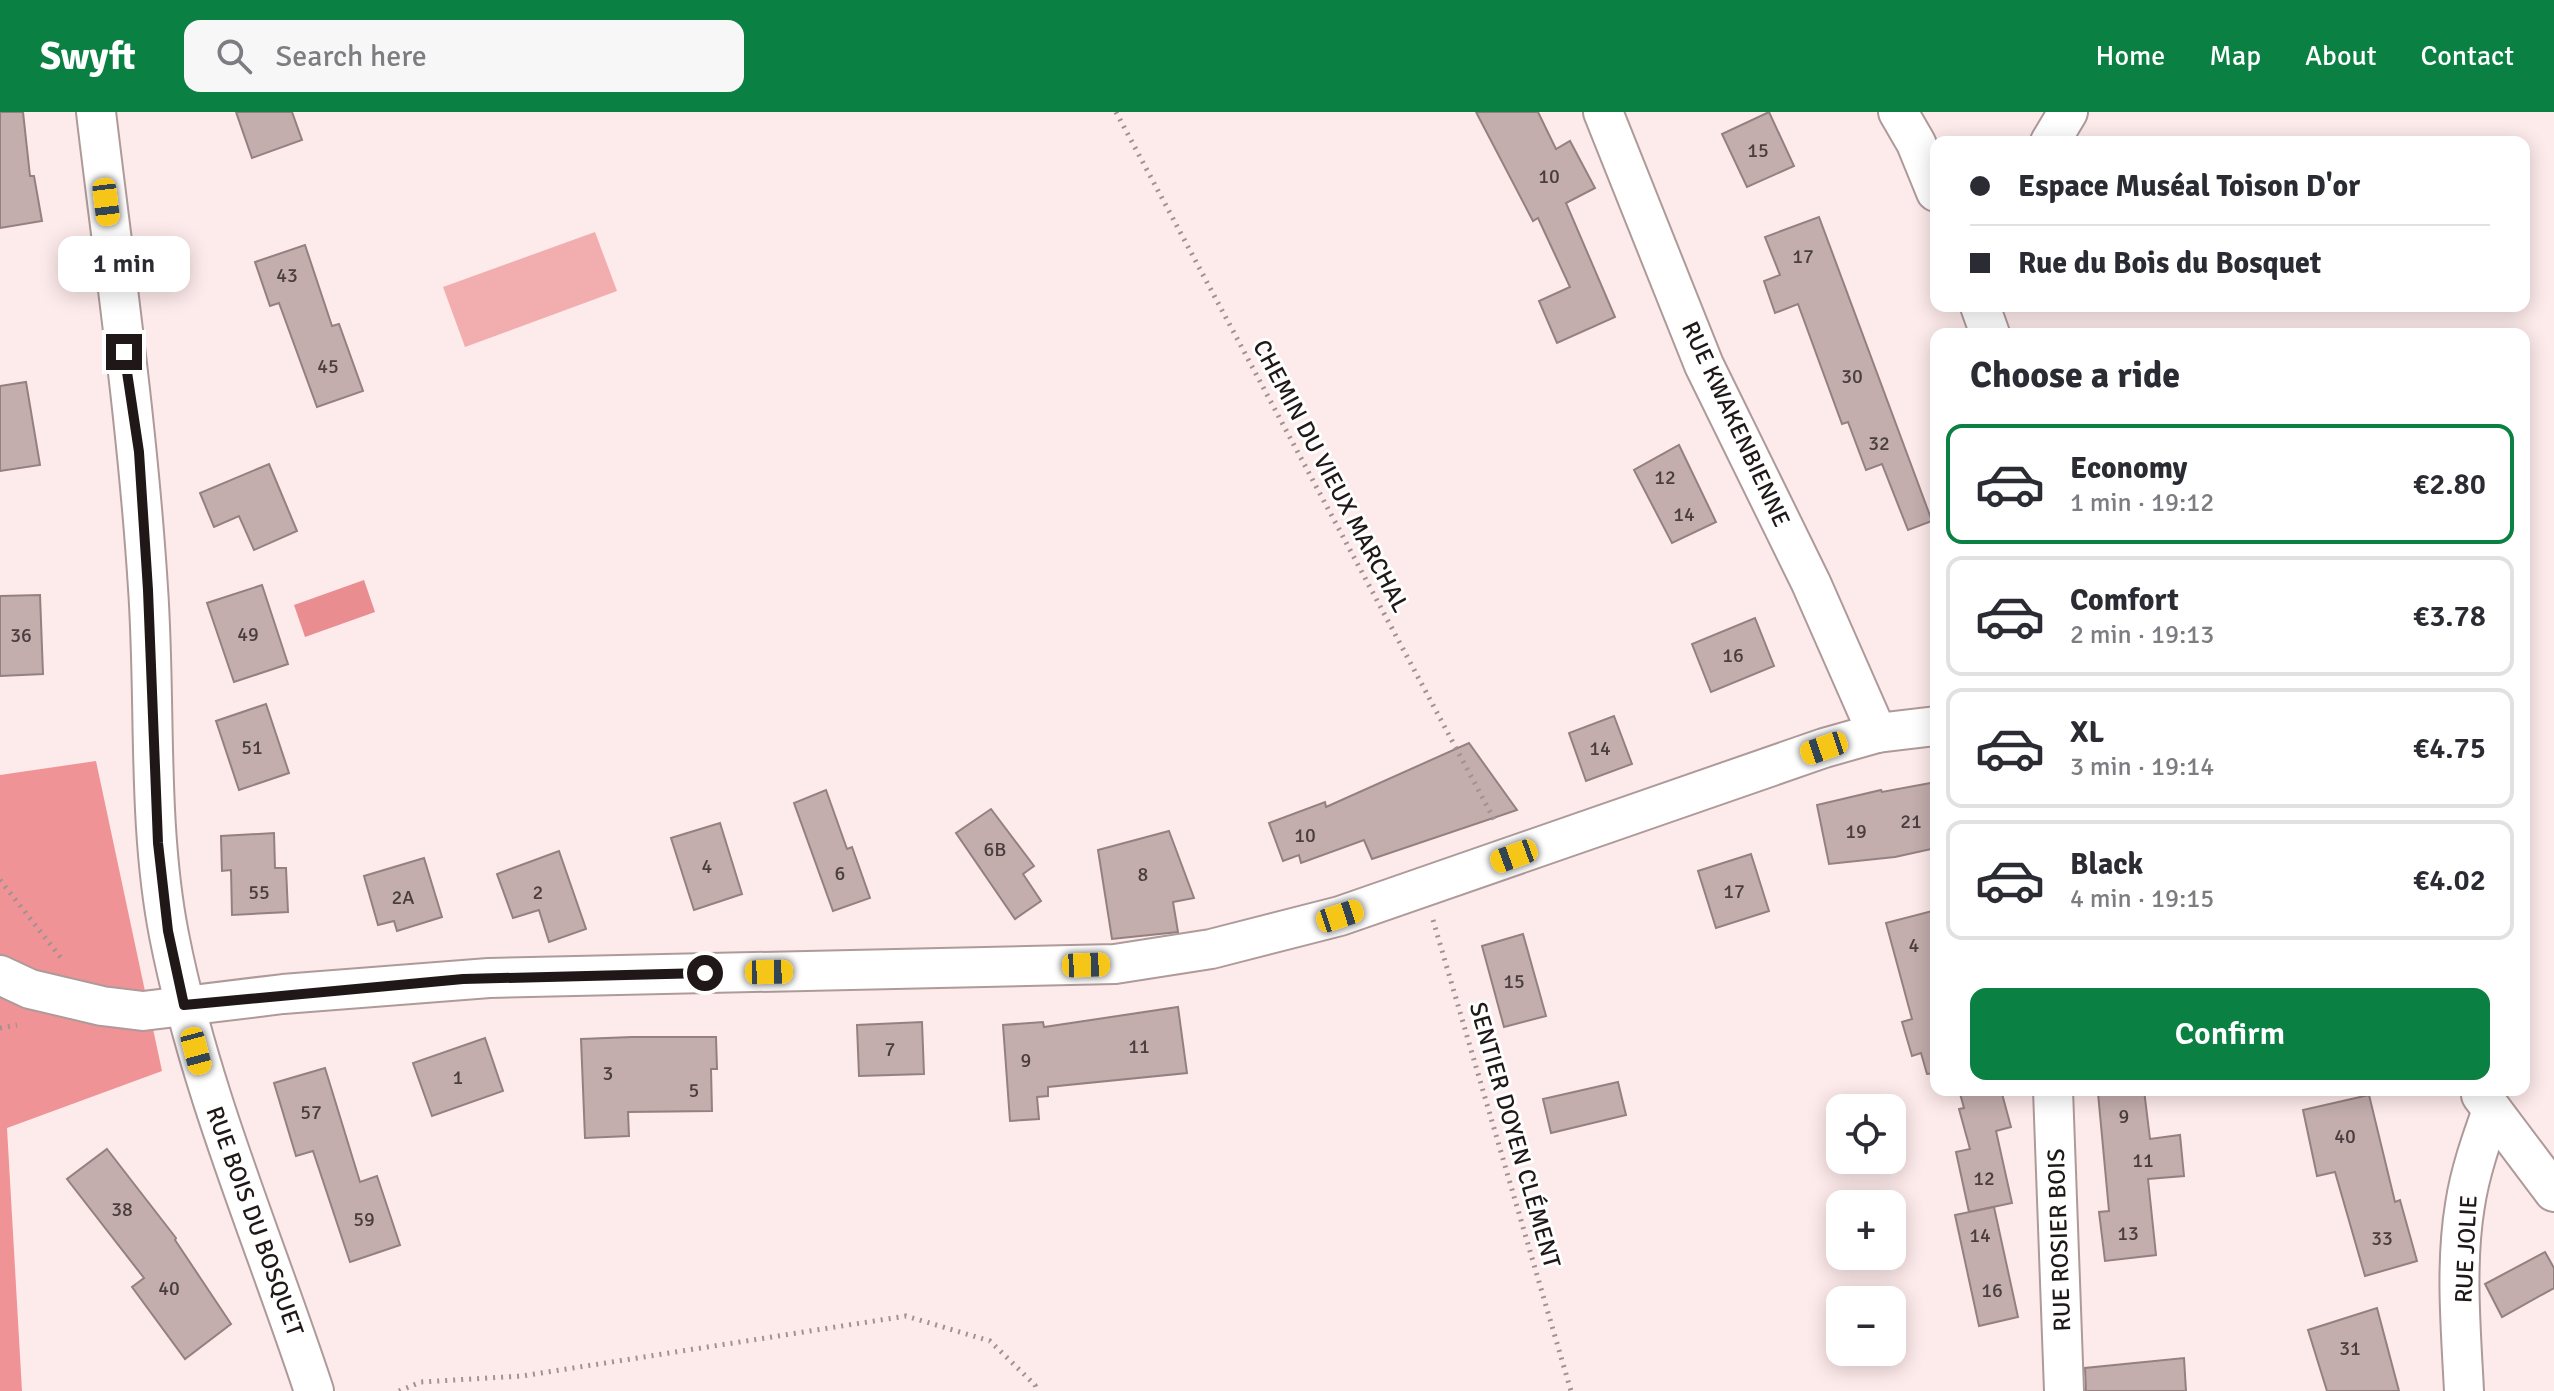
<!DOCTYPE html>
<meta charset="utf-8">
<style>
:root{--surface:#fff;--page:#f7f7f7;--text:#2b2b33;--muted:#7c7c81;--line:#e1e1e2;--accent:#0b8043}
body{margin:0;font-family:Signika,sans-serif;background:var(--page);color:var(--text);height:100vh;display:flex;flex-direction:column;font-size:30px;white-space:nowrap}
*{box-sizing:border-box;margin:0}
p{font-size:26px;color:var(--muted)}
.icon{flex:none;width:44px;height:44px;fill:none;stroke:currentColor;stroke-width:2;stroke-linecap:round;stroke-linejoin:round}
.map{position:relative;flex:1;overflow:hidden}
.sheet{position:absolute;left:1930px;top:216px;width:600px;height:768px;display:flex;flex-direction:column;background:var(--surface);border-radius:16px;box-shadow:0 4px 20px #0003}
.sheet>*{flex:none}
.top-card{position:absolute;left:1930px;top:24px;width:600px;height:176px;border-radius:16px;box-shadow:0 4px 20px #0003;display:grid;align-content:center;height:176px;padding:0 40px;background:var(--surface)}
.fabs{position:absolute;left:1826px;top:982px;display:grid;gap:16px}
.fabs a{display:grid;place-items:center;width:80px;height:80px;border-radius:16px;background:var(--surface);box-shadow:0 4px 20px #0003;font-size:40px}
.end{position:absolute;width:36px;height:36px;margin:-18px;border:10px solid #201818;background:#fff;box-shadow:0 0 0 4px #fff}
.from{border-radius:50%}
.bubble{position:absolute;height:56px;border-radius:16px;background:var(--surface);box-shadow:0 4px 20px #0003;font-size:26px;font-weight:600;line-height:56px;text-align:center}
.car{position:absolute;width:24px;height:48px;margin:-24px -12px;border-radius:10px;box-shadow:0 0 6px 2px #0007;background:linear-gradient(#f5c518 24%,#345 0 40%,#f5c518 0 76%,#345 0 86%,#f5c518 0)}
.top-card b{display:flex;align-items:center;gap:28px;height:76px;font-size:30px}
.top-card b+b{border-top:2px solid var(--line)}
.top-card i{width:20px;height:20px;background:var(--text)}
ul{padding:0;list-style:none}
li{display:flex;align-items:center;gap:24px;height:120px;margin:0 16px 12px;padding:0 24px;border:4px solid var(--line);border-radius:16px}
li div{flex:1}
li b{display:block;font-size:30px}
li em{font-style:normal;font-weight:600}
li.selected{border-color:var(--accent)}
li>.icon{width:72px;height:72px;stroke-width:1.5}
h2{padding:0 40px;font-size:36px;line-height:96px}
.action{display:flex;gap:16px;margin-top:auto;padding:16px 40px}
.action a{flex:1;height:92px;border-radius:16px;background:var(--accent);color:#fff;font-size:32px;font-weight:600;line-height:92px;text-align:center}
header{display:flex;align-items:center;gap:48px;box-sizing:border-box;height:112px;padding:0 40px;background:var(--accent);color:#fff}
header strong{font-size:38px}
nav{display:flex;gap:44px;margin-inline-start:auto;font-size:28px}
.search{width:560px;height:72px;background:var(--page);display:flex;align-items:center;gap:20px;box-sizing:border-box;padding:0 28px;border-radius:16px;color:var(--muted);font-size:30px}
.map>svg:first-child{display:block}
.green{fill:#f2aeaf}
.forest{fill:#f09396}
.water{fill:#e98d90}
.building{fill:#c3adad;stroke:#958080;stroke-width:2}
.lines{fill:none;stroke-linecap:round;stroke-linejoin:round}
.minor-casing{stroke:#af9a9a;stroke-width:42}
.path{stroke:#a09292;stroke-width:5;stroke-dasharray:2 6;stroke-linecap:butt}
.minor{stroke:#fff;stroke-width:38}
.route{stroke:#201818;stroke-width:10}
.labels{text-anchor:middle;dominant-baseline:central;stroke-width:6;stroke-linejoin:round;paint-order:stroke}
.number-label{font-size:20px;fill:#493d3d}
.street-label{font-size:24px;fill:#201818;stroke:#fff}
</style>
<header>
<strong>Swyft</strong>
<div class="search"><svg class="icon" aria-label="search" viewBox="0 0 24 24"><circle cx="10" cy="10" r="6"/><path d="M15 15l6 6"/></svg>Search here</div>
<nav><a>Home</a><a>Map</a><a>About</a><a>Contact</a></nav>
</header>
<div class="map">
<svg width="2554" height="1279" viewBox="0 0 2554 1279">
<rect width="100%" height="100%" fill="#fdeaea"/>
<path class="green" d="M595,120L617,179L465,235L443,175Z"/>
<path class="forest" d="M96,649L162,959L7,1016L22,1279H0V663Z"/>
<path class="water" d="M364,468L375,500L305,525L294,493Z"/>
<g class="building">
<path d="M0,0H23L30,64H34L42,109L0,116Z"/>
<path d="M236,0H292L302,28L252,46Z"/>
<path d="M1476,0H1538L1556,37L1570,29L1595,76L1566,91L1615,205L1557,231L1539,189L1570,175L1538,106L1533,109Z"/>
<path d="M1769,0L1794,54L1747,75L1722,22Z"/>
<path d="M1819,105L1932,409L1908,418L1882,352L1866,358L1848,310L1842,312L1798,192L1775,201L1764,169L1780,163L1765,125Z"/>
<path d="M305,133L332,214L339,212L363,279L317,295L279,191L270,194L255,150Z"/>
<path d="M26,270L40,353L0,359V274Z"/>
<path d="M1679,333L1716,410L1672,431L1634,358Z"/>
<path d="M269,352L297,419L254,438L239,404L214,415L200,381Z"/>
<path d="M262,473L288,552L234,570L207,491Z"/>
<path d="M40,483L43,562L0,564V484Z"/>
<path d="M1755,506L1774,554L1711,580L1692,532Z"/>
<path d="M266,592L289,661L239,678L216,609Z"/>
<path d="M1614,604L1632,652L1586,669L1569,621Z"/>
<path d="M1469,631L1517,698L1372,747L1364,728L1301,751L1299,743L1283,749L1269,711L1325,690L1326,695Z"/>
<path d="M1936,670V736L1895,745L1829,752L1817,693L1881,678L1882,680Z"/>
<path d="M826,678L847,737L852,735L870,786L833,799L794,691Z"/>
<path d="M991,697L1034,754L1023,762L1041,789L1015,807L956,721Z"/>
<path d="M720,711L742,782L694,798L671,726Z"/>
<path d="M1169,719L1194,786L1173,790L1178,820L1112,827L1098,738Z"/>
<path d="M274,721L275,756H286L288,800L232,803L231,758L222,759L221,724Z"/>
<path d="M559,739L586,817L549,830L539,798L513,806L497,762Z"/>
<path d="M1751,742L1769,799L1716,816L1698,759Z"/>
<path d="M424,746L442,805L397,819L394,809L378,813L364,764Z"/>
<path d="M1936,798V961L1927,962L1921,941L1912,944L1902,910L1912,907L1886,811Z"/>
<path d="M1523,822L1546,904L1504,915L1482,834Z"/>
<path d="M1178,895L1187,961L1048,975V984L1037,985L1039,1007L1010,1009L1003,913L1043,910L1044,915Z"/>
<path d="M922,910L924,962L859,964L857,913Z"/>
<path d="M632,925H716L717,957H711L712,999L628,1000L629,1024L585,1026L581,927Z"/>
<path d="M485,926L503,979L432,1004L413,951Z"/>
<path d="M325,956L360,1070L377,1064L400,1133L350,1150L313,1039L296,1044L274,971Z"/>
<path d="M1618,970L1626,1003L1551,1021L1543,987Z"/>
<path d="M1959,978H2001L2011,1015L1996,1019L2012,1091L1969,1100L1956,1040L1970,1037L1959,997L1964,996Z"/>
<path d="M2122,978H2144L2150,1027L2180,1023L2184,1064L2148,1067L2156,1143L2105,1149L2099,1100L2109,1099L2098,981Z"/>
<path d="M2369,983L2395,1090L2400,1088L2417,1149L2365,1164L2335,1060L2317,1064L2303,998Z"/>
<path d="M107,1037L176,1126L175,1128L231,1212L185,1247L132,1175L144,1166L67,1067Z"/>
<path d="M1994,1095L2018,1205L1979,1214L1955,1103Z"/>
<path d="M2545,1140L2554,1156V1176L2502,1205L2485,1172Z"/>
<path d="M2377,1196L2399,1279H2327L2308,1218Z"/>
<path d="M2184,1246L2186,1279H2086L2085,1256Z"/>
</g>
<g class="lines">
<defs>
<g id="minor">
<path d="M96,0C115,159 138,317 148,476C156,591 147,710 169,823C200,981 264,1127 314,1279"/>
<path d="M1603,0L1704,253L1811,471L1877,621"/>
<path d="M1898,0L1916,31L1936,80"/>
<path d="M2050,30L2068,0"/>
<path d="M1980,194L1990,222"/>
<path d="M0,863L30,877L102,894L143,899L283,882L489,866L1115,852L1211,837L1340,804L1824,636L1877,621L1936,614"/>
<path d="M2053,978L2064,1279"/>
<path d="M2481,983L2554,1080"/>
<path d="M2464,1279C2461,1219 2455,1153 2465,1093C2470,1060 2481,1029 2492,998"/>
</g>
</defs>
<use href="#minor" class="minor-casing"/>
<g class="path">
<path d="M1116,0L1496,711"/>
<path d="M0,768L61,846"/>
<path d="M1433,808L1571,1279"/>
<path d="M0,916L17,913"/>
<path d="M399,1279L421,1270L522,1264L906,1204L990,1229L1035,1273L1037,1279"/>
</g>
<use href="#minor" class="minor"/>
</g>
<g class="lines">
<path class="route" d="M124,240L139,340L148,478L158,731L168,819L184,893L463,867L705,861"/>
</g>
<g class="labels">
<g class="number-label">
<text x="1758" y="38">15</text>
<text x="1549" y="64">10</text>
<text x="1803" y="144">17</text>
<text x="287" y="163">43</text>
<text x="328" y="254">45</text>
<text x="1852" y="264">30</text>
<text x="1879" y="331">32</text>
<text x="1665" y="365">12</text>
<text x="1684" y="402">14</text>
<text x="248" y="522">49</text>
<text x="21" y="523">36</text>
<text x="1733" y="543">16</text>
<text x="252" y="635">51</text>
<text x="1600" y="636">14</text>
<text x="1911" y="709">21</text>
<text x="1856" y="719">19</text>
<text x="1305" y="723">10</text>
<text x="995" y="737">6B</text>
<text x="707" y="754">4</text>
<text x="840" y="761">6</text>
<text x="1143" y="762">8</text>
<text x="1734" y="779">17</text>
<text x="259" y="780">55</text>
<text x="538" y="780">2</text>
<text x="403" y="785">2A</text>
<text x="1914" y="833">4</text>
<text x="1514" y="869">15</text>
<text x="1139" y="934">11</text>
<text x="890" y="937">7</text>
<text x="1026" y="948">9</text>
<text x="608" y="961">3</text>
<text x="458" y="965">1</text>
<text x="694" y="978">5</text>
<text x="311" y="1000">57</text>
<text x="2124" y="1004">9</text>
<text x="2345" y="1024">40</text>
<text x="2143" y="1048">11</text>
<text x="1984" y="1066">12</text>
<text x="122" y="1097">38</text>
<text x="364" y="1107">59</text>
<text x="2128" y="1121">13</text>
<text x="1980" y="1123">14</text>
<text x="2382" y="1126">33</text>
<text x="169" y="1176">40</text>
<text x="1992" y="1178">16</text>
<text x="2350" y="1236">31</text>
</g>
<g class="street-label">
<text transform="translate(1736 312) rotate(65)">RUE KWAKENBIENNE</text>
<text transform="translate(1331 364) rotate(62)">CHEMIN DU VIEUX MARCHAL</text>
<text transform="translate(1515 1023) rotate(74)">SENTIER DOYEN CLÉMENT</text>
<text transform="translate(255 1109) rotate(70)">RUE BOIS DU BOSQUET</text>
<text transform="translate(2059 1128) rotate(-92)">RUE ROSIER BOIS</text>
<text transform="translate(2466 1137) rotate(-87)">RUE JOLIE</text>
</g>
</g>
</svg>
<div class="fabs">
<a><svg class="icon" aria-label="locate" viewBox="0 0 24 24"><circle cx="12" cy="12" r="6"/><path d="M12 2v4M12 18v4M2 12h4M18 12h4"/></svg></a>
<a>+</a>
<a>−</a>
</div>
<i class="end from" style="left:705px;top:861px"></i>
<i class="end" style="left:124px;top:240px"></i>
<div class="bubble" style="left:58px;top:124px;width:132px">1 min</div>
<i class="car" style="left:106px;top:90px;rotate:173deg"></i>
<i class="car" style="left:1824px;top:636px;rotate:251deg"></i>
<i class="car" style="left:1514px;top:744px;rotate:250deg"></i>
<i class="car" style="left:1340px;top:804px;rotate:72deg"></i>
<i class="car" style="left:1086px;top:853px;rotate:88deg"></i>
<i class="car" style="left:769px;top:860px;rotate:89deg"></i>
<i class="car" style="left:196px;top:939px;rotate:165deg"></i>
<div class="top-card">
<b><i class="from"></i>Espace Muséal Toison D'or</b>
<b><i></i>Rue du Bois du Bosquet</b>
</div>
<section class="sheet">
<h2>Choose a ride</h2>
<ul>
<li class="selected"><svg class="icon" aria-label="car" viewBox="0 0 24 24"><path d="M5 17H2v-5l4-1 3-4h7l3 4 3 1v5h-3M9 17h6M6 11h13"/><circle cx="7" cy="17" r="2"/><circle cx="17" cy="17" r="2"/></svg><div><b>Economy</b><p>1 min · 19:12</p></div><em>€2.80</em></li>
<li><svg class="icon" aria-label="car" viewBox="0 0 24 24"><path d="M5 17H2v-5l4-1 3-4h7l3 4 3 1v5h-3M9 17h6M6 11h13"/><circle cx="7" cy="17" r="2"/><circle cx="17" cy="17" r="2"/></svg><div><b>Comfort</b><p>2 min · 19:13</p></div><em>€3.78</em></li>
<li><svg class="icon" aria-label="car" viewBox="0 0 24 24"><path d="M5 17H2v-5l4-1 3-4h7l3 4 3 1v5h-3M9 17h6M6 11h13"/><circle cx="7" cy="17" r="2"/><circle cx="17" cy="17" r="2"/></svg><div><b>XL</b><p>3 min · 19:14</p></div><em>€4.75</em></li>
<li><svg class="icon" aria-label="car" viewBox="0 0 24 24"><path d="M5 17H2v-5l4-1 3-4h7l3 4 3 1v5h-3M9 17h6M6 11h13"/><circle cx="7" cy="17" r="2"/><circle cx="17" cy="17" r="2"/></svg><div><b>Black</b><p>4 min · 19:15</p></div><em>€4.02</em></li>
</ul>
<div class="action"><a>Confirm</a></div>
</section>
</div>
